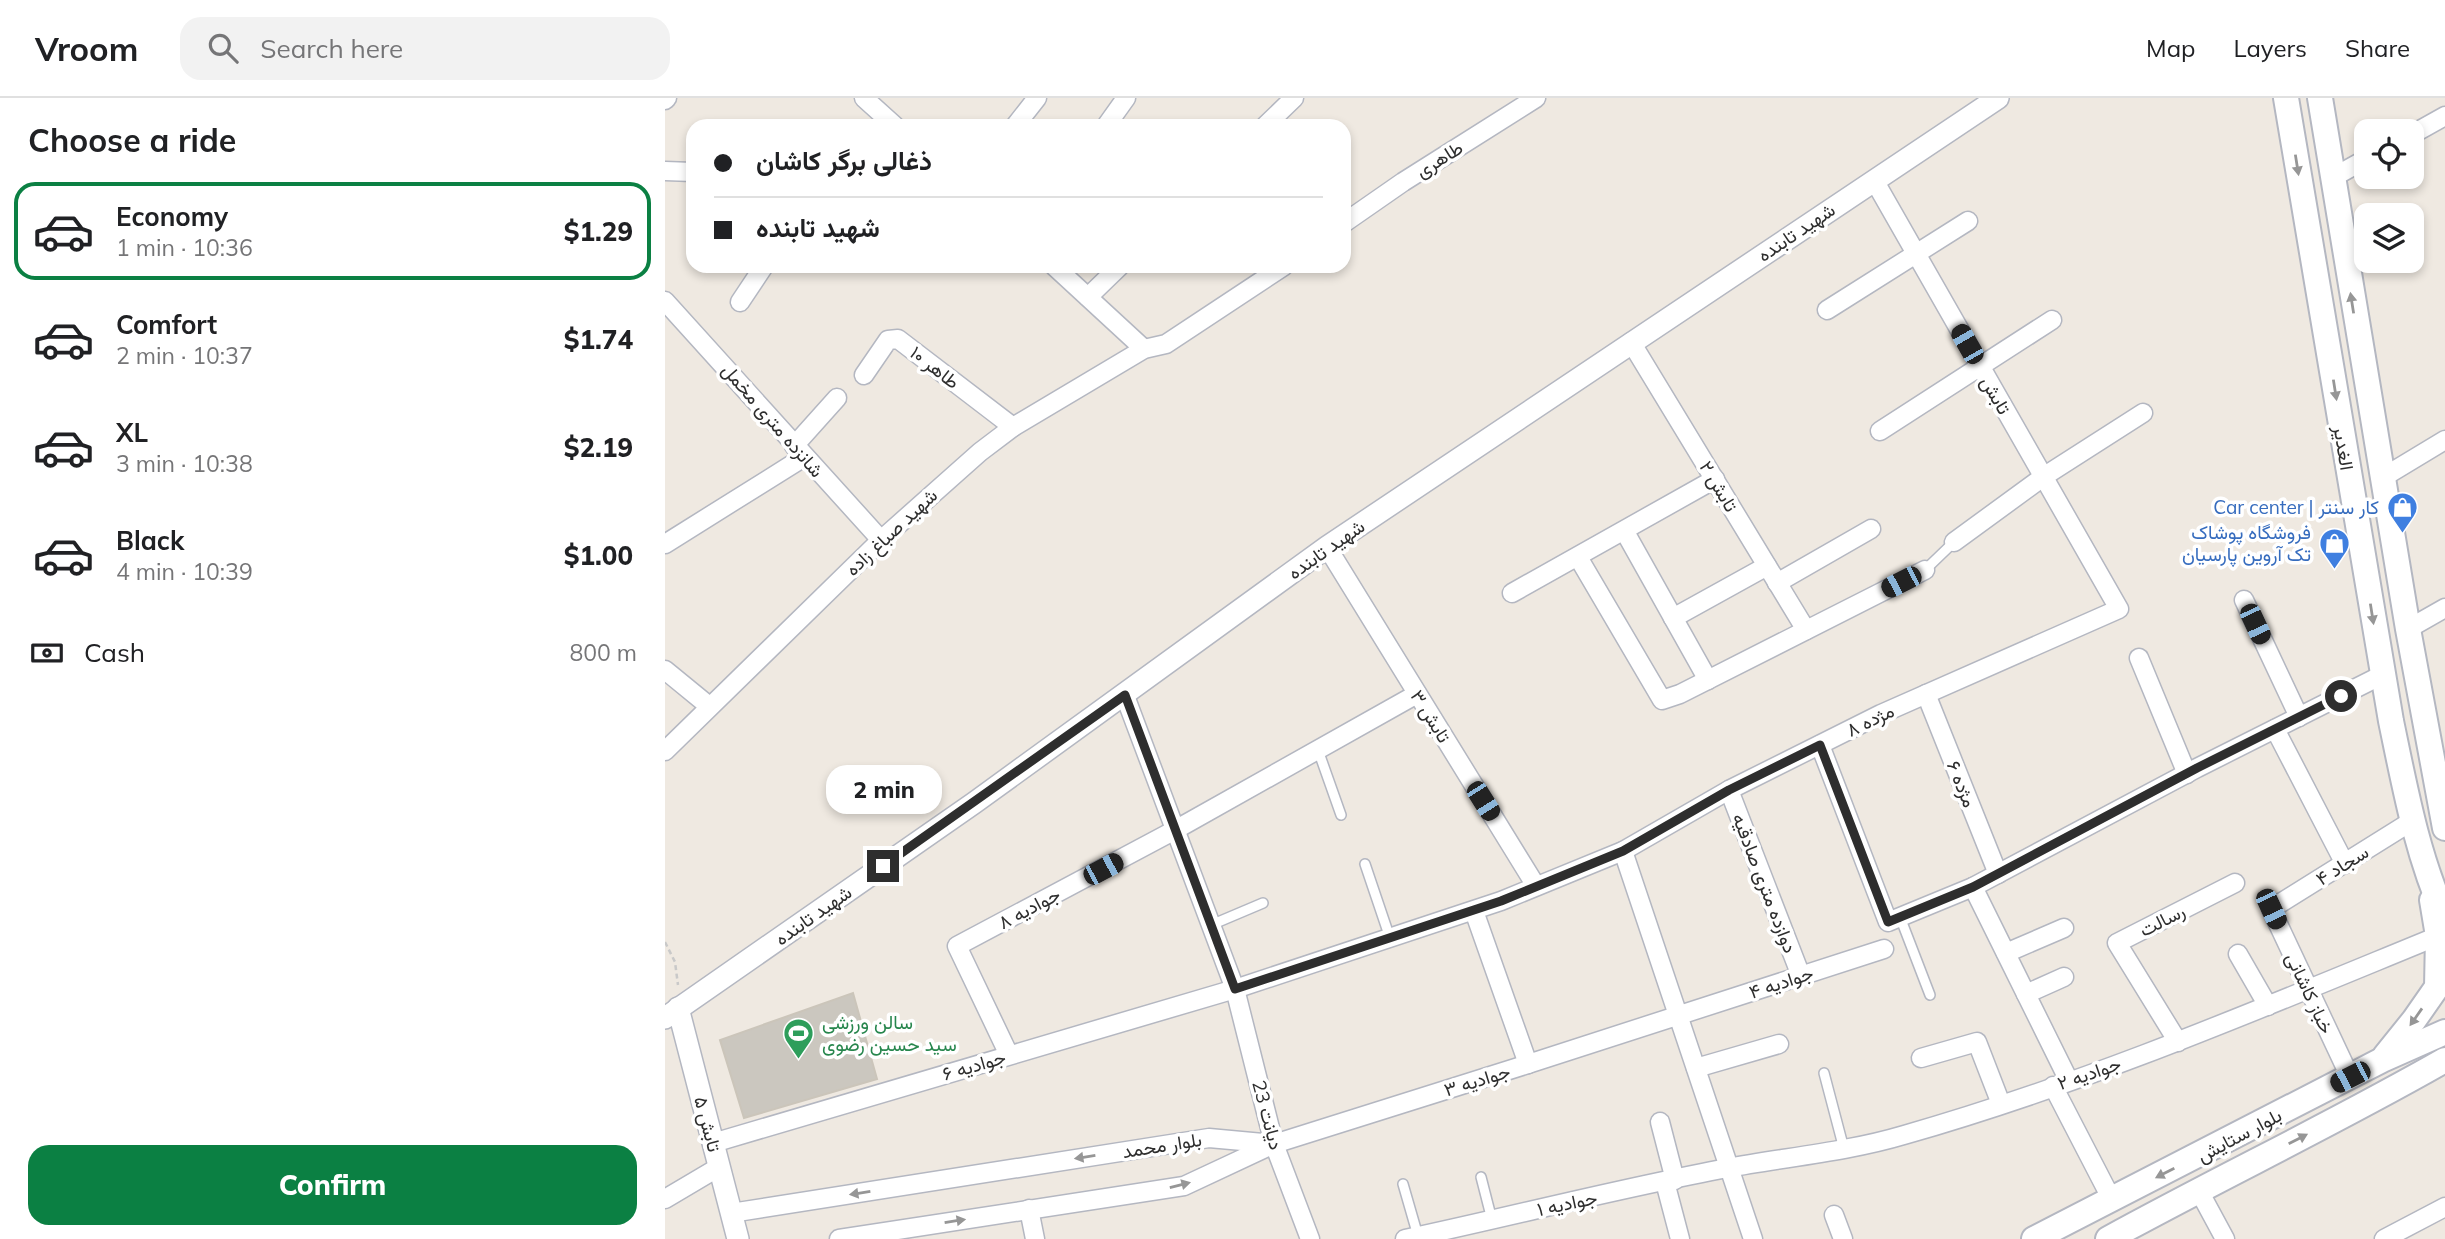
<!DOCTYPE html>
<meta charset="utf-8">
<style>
:root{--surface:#fff;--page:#f2f2f2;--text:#202124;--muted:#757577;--line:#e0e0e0;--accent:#0b8043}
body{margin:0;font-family:Mulish,Vazirmatn,sans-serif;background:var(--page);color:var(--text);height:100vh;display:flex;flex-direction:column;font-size:26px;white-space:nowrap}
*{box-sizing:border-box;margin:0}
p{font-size:23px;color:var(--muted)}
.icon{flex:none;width:38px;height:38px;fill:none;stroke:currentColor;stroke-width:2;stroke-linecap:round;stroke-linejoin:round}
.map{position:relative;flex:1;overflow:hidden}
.sheet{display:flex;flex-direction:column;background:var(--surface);width:665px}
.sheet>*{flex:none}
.banner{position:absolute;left:21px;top:21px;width:665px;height:154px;border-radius:21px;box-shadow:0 4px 10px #0003;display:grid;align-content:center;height:154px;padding:0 28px;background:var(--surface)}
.controls{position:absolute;left:1689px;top:21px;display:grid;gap:14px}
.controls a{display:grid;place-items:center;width:70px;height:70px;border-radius:14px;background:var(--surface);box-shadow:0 4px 10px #0003;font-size:35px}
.end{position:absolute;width:32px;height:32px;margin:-16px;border:9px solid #2e2e2e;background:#fff;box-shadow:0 0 0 4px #fff}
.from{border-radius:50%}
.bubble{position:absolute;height:49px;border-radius:21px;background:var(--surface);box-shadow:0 4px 10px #0003;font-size:23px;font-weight:800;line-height:49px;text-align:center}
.car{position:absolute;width:21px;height:42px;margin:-21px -10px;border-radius:9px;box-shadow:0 0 5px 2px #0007;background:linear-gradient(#222 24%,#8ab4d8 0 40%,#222 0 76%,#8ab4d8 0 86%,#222 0)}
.banner b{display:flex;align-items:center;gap:24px;height:66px;font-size:26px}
.banner b+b{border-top:2px solid var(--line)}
.banner i{width:18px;height:18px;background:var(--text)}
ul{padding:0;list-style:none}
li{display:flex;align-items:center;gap:21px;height:98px;margin:0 14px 10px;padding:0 14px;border:4px solid transparent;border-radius:21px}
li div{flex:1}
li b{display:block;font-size:26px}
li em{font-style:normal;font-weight:800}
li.current{border-color:var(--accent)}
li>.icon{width:63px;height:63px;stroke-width:1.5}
h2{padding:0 28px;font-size:32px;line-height:84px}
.pay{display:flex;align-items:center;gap:18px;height:77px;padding:0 28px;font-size:26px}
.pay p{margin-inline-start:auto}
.primary-button{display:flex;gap:14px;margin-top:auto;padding:14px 28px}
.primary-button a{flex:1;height:80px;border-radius:21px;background:var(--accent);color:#fff;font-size:28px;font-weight:800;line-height:80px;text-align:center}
header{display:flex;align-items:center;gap:42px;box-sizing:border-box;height:98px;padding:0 35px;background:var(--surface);border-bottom:2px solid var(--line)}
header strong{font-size:33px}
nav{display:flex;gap:38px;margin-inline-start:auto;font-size:24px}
.search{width:490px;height:63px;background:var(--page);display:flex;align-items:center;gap:18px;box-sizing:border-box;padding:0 24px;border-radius:21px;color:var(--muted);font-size:26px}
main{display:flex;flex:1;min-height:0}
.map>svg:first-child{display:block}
.building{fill:#cbc7bf;stroke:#cbc5ba;stroke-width:2}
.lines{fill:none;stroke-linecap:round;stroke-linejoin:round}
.service-casing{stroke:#b4b7c1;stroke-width:12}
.minor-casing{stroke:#b4b7c1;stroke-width:21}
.tertiary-casing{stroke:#b4b7c1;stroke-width:24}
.secondary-casing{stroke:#b4b7c1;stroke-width:28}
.path{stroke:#c9c9c9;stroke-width:2.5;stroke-dasharray:5 3.5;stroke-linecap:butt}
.service{stroke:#fff;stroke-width:9}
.minor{stroke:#fff;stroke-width:18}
.tertiary{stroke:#fff;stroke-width:21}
.secondary{stroke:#fff;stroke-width:24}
.oneway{fill:#969696}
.route{stroke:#2e2e2e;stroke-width:9}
.labels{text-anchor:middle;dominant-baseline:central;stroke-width:7;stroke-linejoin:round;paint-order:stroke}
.street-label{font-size:19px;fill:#2e2e2e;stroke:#fff}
.shop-label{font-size:19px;fill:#366cbe;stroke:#fff;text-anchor:end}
.leisure-label{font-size:19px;fill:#27864d;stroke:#fff;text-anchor:start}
</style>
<header>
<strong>Vroom</strong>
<div class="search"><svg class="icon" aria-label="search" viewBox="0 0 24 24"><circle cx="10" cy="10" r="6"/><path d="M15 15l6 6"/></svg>Search here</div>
<nav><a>Map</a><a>Layers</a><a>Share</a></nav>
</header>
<main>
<section class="sheet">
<h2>Choose a ride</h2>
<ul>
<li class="current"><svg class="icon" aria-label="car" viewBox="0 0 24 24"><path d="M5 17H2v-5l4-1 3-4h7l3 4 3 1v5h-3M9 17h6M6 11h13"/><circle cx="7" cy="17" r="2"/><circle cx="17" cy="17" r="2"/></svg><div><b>Economy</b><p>1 min · 10:36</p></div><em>$1.29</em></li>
<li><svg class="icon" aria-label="car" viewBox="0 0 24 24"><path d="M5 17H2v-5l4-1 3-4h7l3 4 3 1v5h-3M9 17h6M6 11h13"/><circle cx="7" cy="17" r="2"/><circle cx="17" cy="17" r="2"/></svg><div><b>Comfort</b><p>2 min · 10:37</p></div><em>$1.74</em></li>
<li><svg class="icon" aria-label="car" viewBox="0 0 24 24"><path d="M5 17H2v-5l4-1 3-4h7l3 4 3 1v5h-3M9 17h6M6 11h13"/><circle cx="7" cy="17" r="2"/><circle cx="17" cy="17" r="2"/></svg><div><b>XL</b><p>3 min · 10:38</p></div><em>$2.19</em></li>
<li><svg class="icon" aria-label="car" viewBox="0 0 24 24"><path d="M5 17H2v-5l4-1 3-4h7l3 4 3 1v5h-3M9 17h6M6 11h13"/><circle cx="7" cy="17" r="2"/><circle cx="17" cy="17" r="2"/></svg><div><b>Black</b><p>4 min · 10:39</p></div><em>$1.00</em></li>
</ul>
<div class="pay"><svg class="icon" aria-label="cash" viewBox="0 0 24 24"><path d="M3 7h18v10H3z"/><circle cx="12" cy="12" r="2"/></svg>Cash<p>800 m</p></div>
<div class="primary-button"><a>Confirm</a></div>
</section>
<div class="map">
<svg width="1780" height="1141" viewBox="0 0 1780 1141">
<rect width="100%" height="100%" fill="#efe9e1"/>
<path class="building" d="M188,895L212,981L79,1020L55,942Z"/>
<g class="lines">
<defs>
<g id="service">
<path d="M1260,472L1289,444"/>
<path d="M653,652L676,717"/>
<path d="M700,766L725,840"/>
<path d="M1235,819L1265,897"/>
<path d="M546,827L598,805"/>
<path d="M1159,975L1179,1051"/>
<path d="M816,1079L827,1122"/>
<path d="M738,1086L753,1138"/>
</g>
<g id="minor">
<path d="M199,0L230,28"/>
<path d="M0,2L2,0"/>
<path d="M350,28L372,0"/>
<path d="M441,28L461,0"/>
<path d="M600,28L629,0"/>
<path d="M1746,37L1780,18"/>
<path d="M0,73L28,74"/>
<path d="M1667,80L1701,61"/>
<path d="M679,125L738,84L871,0"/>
<path d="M389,168L479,251"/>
<path d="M423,199L455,168"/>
<path d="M0,203L216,442"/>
<path d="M75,204L99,168"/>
<path d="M1162,212L1303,123"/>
<path d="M966,244L1141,532"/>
<path d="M199,277L223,242L233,241L348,329"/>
<path d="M1215,333L1387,222"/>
<path d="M129,348L172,300"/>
<path d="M1717,380L1780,342"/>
<path d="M960,434L1043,582"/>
<path d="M1289,444L1378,379L1478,315"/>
<path d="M0,446L139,359"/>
<path d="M662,449L871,788"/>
<path d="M913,459L997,602L1015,596L1260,472"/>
<path d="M1112,485L1206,431"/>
<path d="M847,495L1050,381"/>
<path d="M1579,502L1634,619"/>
<path d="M1008,520L1102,468"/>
<path d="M1743,531L1780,510"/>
<path d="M1474,560L1522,676"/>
<path d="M0,572L44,608"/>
<path d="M1261,596L1333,776"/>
<path d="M460,598L570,891L609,1046L645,1141"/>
<path d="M1610,631L1680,766"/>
<path d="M1155,647L1223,824L1308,789L1532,670L1717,577"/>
<path d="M0,653L216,442L315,354L348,329L479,251L501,246L619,168"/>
<path d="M1064,692L1136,878"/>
<path d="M958,753L1088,1141"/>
<path d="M1308,789L1404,983"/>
<path d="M809,813L863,966"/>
<path d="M1341,855L1399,830"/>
<path d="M1573,856L1603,908"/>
<path d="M1361,896L1399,879"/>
<path d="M1513,944L1452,845L1570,785"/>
<path d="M344,957L292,848L510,732L752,596"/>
<path d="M1256,960L1312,944L1336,1006"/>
<path d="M1031,970L1114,946"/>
<path d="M1685,979L1606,811L1747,723"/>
<path d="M1388,988L1447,1102"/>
<path d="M995,1024L1010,1082"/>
<path d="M48,1045L570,891L836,803L958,753L1064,692L1216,616L1454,511L1209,82"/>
<path d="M1000,1084L1015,1141"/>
<path d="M1533,1091L1560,1141"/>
<path d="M0,1101L54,1069"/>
<path d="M364,1111L370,1141"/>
<path d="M66,1115L544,1040L609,1046"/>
<path d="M1169,1117L1178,1141"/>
<path d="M174,1141L519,1088L609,1046L863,966L1219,851"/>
<path d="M740,1141C848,1118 955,1090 1063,1070C1122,1059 1182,1054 1239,1037C1422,985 1597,910 1773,838"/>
<path d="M1719,1141L1780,1109"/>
</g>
<g id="tertiary">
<path d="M13,910L73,1141"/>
<path d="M0,920L309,705L662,449L1333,0"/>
</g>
<g id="secondary">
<path d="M1621,0L1726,623C1740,690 1752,757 1780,819"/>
<path d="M1655,0L1743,531L1780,730"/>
<path d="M1720,958L1749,922L1772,889L1773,838L1767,802"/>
<path d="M1369,1141L1717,962L1780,934"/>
<path d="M1443,1141C1554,1080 1670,1025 1780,962"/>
</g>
</defs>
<use href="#service" class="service-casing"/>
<use href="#minor" class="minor-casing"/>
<use href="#tertiary" class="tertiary-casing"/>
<use href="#secondary" class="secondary-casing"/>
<path class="path" d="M0,844L10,864L13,887"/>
<use href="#service" class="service"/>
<use href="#minor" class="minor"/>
<use href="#tertiary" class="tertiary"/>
<use href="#secondary" class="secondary"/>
</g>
<defs><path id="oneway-solid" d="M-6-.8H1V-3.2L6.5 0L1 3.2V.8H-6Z" transform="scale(1.75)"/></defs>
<g class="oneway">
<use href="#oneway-solid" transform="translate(1632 67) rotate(81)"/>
<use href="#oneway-solid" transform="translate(1687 205) rotate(-99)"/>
<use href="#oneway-solid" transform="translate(1670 292) rotate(81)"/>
<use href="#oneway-solid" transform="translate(1707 516) rotate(81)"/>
<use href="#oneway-solid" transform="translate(1751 919) rotate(125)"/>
<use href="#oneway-solid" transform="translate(1633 1041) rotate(-27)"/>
<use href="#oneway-solid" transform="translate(420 1059) rotate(171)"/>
<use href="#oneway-solid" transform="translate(1500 1075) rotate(153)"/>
<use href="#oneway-solid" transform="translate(515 1087) rotate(-14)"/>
<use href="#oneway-solid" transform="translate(195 1095) rotate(171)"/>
<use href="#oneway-solid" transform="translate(290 1123) rotate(-9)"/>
</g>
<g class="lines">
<path class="route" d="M218,768L460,597L570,891L836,803L958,753L1064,692L1155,647L1223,824L1308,789L1532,670L1676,598"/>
</g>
<defs>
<symbol id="shop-pin" viewBox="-11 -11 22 30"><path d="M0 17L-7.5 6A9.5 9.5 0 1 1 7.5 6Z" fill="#3f7fe0" stroke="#fff"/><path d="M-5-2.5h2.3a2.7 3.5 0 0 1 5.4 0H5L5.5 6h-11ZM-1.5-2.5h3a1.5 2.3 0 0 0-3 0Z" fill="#fff"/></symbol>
<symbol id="stadium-pin" viewBox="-11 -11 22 30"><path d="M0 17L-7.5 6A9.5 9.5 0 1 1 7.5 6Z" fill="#2e9e5b" stroke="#fff"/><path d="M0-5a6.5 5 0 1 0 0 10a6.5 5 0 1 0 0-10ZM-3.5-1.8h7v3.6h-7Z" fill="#fff"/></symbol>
</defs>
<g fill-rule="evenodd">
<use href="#shop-pin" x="1720" y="392" width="35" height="47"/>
<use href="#shop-pin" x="1652" y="428" width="35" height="47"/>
<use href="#stadium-pin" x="116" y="918" width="35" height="47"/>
</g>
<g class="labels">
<g class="street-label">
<text transform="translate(774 61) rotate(-32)">طاهری</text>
<text transform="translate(1131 134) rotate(-34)">شهید تابنده</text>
<text transform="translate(270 269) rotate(38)">طاهر ۱۰</text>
<text transform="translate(1331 297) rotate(60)">تابش</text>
<text transform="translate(108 322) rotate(49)">شانزده متری مخمل</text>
<text transform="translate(1679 350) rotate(81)">الغدیر</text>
<text transform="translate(1054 388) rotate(59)">تابش ۲</text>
<text transform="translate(226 434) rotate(-43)">شهید صباغ زاده</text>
<text transform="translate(661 451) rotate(-35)">شهید تابنده</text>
<text transform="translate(766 618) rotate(58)">تابش ۳</text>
<text transform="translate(1205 622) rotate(-26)">مژده ۸</text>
<text transform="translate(1297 686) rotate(68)">مژده ۶</text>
<text transform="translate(1677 767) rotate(-32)">سجاد ۴</text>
<text transform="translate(1100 785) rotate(69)">دوازده متری صادقیه</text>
<text transform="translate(364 810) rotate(-28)">جوادیه ۸</text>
<text transform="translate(148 817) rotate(-35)">شهید تابنده</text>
<text transform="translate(1497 822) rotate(-27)">رسالت</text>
<text transform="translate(1116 884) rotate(-18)">جوادیه ۴</text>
<text transform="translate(1645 895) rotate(65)">خباز کاشانی</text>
<text transform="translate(309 967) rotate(-16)">جوادیه ۶</text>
<text transform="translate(1424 975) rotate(-19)">جوادیه ۲</text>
<text transform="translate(812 982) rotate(-17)">جوادیه ۳</text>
<text transform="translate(603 1017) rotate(75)">دیانت 23</text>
<text transform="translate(43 1026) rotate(75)">تابش ۵</text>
<text transform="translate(1574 1037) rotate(-28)">بلوار ستایش</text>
<text transform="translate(497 1047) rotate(-9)">بلوار محمد</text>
<text transform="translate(902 1105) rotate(-12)">جوادیه ۱</text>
</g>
<g class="shop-label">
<text x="1714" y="409">Car center | کار سنتر</text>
<text x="1646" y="434">فروشگاه پوشاک<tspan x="1646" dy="22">تک آروین پارسیان</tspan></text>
</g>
<g class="leisure-label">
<text x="157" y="924">سالن ورزشی<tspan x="157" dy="22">سید حسین رضوی</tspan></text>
</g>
</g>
</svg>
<div class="controls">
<a><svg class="icon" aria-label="locate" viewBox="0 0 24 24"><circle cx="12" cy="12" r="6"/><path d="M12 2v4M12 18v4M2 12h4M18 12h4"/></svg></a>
<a><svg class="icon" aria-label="layers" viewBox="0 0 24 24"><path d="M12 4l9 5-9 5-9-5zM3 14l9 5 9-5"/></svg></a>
</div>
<i class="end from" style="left:1676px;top:598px"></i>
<i class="end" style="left:218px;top:768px"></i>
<div class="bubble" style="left:161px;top:667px;width:116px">2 min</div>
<i class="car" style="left:1302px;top:246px;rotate:330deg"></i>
<i class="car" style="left:1236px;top:484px;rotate:243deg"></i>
<i class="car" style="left:1590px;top:526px;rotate:155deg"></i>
<i class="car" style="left:818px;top:703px;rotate:148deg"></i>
<i class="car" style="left:438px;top:771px;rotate:62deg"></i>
<i class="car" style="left:1606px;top:811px;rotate:155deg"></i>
<i class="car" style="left:1685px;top:979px;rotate:243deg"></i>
<div class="banner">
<b><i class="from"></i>ذغالی برگر کاشان</b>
<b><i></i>شهید تابنده</b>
</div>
</div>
</main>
